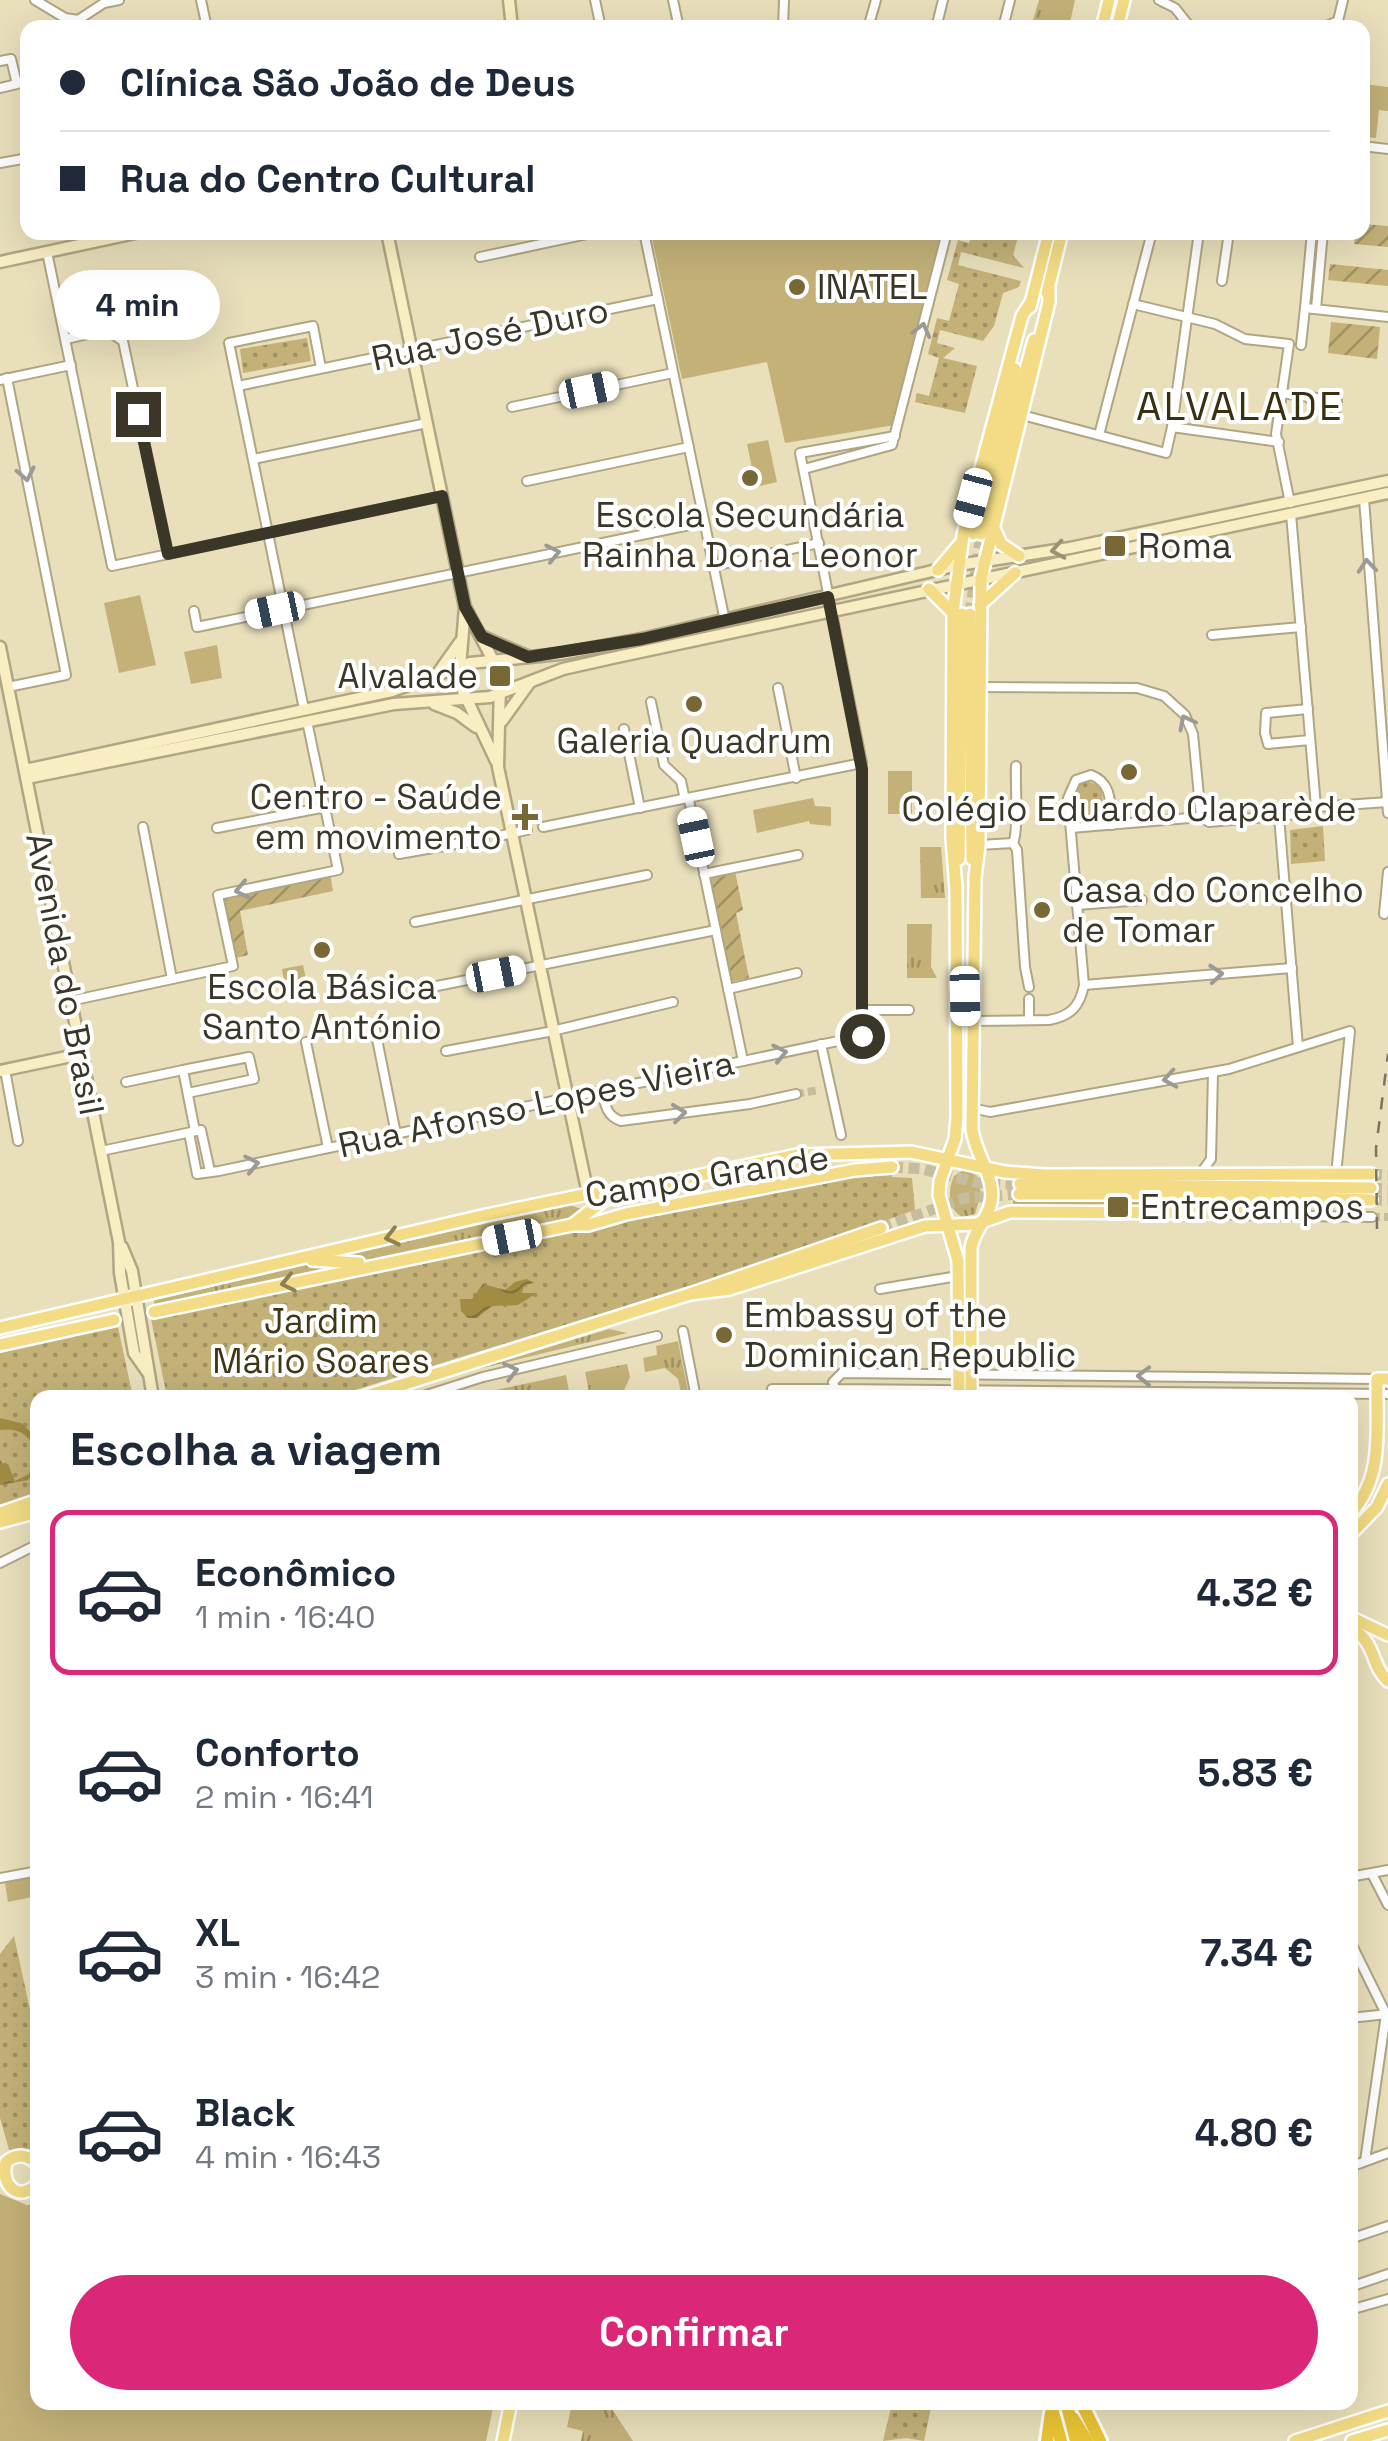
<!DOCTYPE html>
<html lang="pt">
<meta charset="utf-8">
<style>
:root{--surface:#fff;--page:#f2f2f3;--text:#1f2937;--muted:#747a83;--line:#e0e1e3;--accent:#db2777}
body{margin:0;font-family:"Space Grotesk",sans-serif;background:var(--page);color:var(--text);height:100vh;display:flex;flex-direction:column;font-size:38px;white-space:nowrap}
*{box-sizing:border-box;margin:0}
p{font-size:32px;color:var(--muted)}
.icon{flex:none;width:55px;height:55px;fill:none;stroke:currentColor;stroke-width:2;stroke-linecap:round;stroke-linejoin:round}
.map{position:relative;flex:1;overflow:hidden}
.sheet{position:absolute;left:30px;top:1390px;width:1328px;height:1020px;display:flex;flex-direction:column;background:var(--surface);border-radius:20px;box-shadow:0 10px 40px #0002}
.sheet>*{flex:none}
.top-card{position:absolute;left:20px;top:20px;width:1350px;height:220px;border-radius:20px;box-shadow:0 10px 40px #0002;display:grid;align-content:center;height:220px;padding:0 40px;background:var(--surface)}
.end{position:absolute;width:45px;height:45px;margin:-22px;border:12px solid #3a3628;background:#fff;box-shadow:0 0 0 5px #fff}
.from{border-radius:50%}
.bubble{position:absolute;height:70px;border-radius:35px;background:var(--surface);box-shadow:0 10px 40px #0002;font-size:32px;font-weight:800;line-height:70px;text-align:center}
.car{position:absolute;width:30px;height:60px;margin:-30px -15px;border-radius:12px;box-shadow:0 0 8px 2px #0007;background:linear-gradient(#fff 24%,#345 0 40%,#fff 0 76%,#345 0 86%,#fff 0)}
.top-card b{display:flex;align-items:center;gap:35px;height:95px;font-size:38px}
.top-card b+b{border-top:2px solid var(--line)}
.top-card i{width:25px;height:25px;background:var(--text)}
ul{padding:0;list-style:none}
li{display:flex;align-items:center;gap:30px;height:165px;margin:0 20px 15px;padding:0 20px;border:5px solid transparent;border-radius:20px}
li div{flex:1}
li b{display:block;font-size:38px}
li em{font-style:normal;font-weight:800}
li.on{border-color:var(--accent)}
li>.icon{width:90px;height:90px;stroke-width:1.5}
h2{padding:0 40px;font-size:45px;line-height:120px}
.button{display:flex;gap:20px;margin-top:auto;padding:20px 40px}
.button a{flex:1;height:115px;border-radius:60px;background:var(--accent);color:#fff;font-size:40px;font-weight:800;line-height:115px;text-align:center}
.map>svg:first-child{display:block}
.grass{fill:url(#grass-tufts)}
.park{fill:url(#park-dots)}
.garden{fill:url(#garden-furrows)}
.pitch{fill:#c3b178}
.water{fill:url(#water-waves)}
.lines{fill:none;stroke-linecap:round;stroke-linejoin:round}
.street-tunnel{stroke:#c6bd9e;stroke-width:8;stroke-dasharray:8 4;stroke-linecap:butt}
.primary-tunnel{stroke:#c6bd9e;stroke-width:11;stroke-dasharray:11 5.5;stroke-linecap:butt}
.street-casing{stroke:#b0a684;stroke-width:12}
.secondary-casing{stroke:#b0a684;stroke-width:15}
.primary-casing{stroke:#fff;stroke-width:16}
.highway-casing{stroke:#fff;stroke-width:18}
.street{stroke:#fff;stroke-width:8}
.secondary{stroke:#f9eec2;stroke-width:10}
.primary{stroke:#f3dc85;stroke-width:11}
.highway{stroke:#ebc534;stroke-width:12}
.rail{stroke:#7b755f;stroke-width:2.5;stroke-dasharray:12 12;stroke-linecap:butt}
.oneway{stroke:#9c9a94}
.oneway2{stroke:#9a9275}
.oneway3{stroke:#8d8152}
.route{stroke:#3a3628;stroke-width:12}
.poi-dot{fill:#776836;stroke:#fff;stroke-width:4}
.labels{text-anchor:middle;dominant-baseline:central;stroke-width:8;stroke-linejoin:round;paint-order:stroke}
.poi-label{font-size:35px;fill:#3a3628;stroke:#fff;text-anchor:start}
.street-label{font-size:35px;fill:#3a3628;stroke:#fff}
.park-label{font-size:35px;fill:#413717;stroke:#fff}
.quarter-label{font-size:40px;letter-spacing:2.5px;fill:#383011;stroke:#fff}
</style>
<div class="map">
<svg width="1388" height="2441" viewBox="0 0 1388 2441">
<defs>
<pattern id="grass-tufts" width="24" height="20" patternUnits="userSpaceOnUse" patternTransform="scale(2.5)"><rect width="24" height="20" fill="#c3b178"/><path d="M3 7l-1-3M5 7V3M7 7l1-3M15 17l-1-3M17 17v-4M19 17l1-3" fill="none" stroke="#9f9162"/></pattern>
<pattern id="park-dots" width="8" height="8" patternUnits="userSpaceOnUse" patternTransform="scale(2.5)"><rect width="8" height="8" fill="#c3b178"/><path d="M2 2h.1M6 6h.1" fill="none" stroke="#9f9162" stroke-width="1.8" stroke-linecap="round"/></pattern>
<pattern id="garden-furrows" width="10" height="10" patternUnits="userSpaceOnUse" patternTransform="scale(2.5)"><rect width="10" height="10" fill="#c3b178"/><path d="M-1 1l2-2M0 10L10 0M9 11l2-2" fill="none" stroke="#9f9162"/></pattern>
<pattern id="water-waves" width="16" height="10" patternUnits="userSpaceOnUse" patternTransform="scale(2.5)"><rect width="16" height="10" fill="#a28c43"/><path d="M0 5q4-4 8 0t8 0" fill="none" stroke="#857338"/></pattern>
</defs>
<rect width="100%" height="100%" fill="#e9dfbb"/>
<g class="grass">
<path d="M1039,0H1075L1069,27H1031Z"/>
<path d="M920,847H941L945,898H921Z"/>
<path d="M907,924H932L931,967L937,978H907Z"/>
<path d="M965,1169L977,1176L981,1194L975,1214L962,1217C947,1208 948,1190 954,1176Z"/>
<path d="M1144,1197L1224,1200L1225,1208L1013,1207V1199Z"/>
<path d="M570,1205L584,1210L580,1216L569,1220L370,1260L353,1261L335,1257Z"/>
<path d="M310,1264L336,1266L155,1307L154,1300Z"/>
<path d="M609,1329L627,1333L470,1371Z"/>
<path d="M678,1341L689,1397H682L678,1379L665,1368L645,1372L643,1358L657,1355L656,1346Z"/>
<path d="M627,1364L630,1377L621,1397H590L585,1372Z"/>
<path d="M566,1375L570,1397H498L496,1390Z"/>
<path d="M37,1876V1896L8,1902L5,1883Z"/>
<path d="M572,2403H608L633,2441H581L583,2431L567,2427Z"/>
</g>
<g class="park">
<path d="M972,233H1019L1013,255L1024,268L961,252L958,265L1021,281L1019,287L1003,293L994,326L983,341L940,330L937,343L955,348L943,358L977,366L965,413L915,402L917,393L929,396L939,358L928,354L937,318L949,321L959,284L947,280L958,240L969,243Z"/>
<path d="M307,338L311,361L243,373L240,349Z"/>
<path d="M1084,780L1101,786L1105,819L1075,821L1073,791Z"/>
<path d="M1323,826L1325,861L1291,864L1290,830Z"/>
<path d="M892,1172V1177L912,1178L915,1210L762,1264L332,1397H167L151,1319L856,1174Z"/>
<path d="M118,1327L133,1397L38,1398L37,1496L0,1509V1350Z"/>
<path d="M14,1936L37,2042V2155H34L9,2150L0,2118V1954Z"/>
<path d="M892,2403H932L924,2441L906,2438L883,2441Z"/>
</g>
<g class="garden">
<path d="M1363,224L1388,226V247L1354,244L1355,233L1362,232Z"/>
<path d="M1330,264L1388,270V286L1328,280Z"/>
<path d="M1331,322L1380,327L1377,359L1328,353Z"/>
<path d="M735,871L743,910L736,913L749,978L732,982L710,876Z"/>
<path d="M330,873L333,891L240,911L248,955L236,958L222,897Z"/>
</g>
<g class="pitch">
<path d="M1363,84L1388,87V111L1379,110L1376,138L1363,137Z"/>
<path d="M651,233H945L895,425L785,443L767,362L682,379Z"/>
<path d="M768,440L777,482L756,487L747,444Z"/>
<path d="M140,595L156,665L119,673L104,603Z"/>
<path d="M217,645L222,678L191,684L184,652Z"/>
<rect x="888" y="771" width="24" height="43"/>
<path d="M813,798L815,806L831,807V826L810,824L809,821L757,833L753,810Z"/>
<path d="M303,965L310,998L288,1002L282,969Z"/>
<path d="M0,2194L27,2205L37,2203L38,2402L494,2403L486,2441H0Z"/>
</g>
<g class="water">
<path d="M527,1279L534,1283L524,1285L522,1293H537L518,1305L492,1306L477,1318H468L461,1311L460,1299H472L483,1284L505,1290L515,1282Z"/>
<path d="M0,1418L21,1423L37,1438V1467L28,1480L0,1485V1460L4,1465L8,1464L15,1481L29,1474L36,1460C35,1438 21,1427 0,1430Z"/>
</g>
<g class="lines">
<g class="street-tunnel">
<path d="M796,1094L819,1090"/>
<path d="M1372,1217H1388"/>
</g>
<g class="primary-tunnel">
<path d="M970,614L981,534"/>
<path d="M892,1167L922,1169L979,1183L1020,1184"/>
<path d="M1371,1174L1388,1175"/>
<path d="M1371,1188L1388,1189"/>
<path d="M1371,1200H1388"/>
<path d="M881,1228L965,1198L1019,1194"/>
</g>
<defs>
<g id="street">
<path d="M35,0L65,18L78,20"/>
<path d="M201,0L207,28"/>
<path d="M595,0L601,28"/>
<path d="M673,0L679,28"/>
<path d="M1159,0L1175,8L1191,28"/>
<path d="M78,20L104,3L119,0"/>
<path d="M783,28L784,0"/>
<path d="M868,28L876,0"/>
<path d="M936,28L943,0"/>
<path d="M1003,28L1010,0"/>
<path d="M1322,28L1338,21L1343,0"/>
<path d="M0,61L11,59L17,84L0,88"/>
<path d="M1362,146L1388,149"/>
<path d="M0,163L28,158"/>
<path d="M644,232L725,621"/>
<path d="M1312,232L1305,308L1388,317"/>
<path d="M47,252L112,566L442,496"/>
<path d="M480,257L597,232"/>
<path d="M1222,281L1229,232"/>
<path d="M1133,304L1215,324L1245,339L1289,344L1276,434L1290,503"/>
<path d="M1316,309L1323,232"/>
<path d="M66,339L106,330L123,341L168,554"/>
<path d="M1301,345L1305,308"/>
<path d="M7,378L66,675L8,687"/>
<path d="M0,380L71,365"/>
<path d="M238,386L658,299"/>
<path d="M1282,393L1337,401L1336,409L1317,406L1308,397"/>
<path d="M512,407L673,373"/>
<path d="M1022,415L1166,453L1172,427L1279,442"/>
<path d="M1172,427L1199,232"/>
<path d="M1099,435L1152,232"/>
<path d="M253,459L427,423"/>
<path d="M804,469L892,445L947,232"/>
<path d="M527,481L689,447"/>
<path d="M1364,499L1388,813"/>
<path d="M1291,514L1316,807"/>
<path d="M714,566L819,543"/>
<path d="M194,611L197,627L704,522"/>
<path d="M1212,635L1301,627"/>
<path d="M978,687L1137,688L1164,696L1185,715L1193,734L1201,817"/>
<path d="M778,688L796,778"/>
<path d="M651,702L664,765L681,781L684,795L689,800L743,1061"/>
<path d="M304,709L229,343L313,326L321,368"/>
<path d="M1308,709L1266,713L1265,733L1268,744L1310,740"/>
<path d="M624,729L640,808"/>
<path d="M1016,766C1015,783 1019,831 1013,843L1017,850L1025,967L1029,987"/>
<path d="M1279,816L1298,1047"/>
<path d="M143,827L172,979"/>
<path d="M543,827L862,763"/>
<path d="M217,828L326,807"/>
<path d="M1071,828L1201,817L1209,822L1310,813L1316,807L1388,802"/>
<path d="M499,836L527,830"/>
<path d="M979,845L1013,843"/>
<path d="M399,854L484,839"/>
<path d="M704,874L798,855"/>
<path d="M1077,905L1142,900"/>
<path d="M1384,914L1388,872"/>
<path d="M415,922L647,875"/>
<path d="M1084,985L1292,968"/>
<path d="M432,987L716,930"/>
<path d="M728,989L797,973"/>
<path d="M1029,999V1020"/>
<path d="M70,1001L233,966L218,895L338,870L307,721"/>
<path d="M862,1010H909"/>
<path d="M973,1021L1049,1020C1071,1016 1080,1006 1084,985L1068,798L1076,780L1091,775C1113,783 1110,805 1112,825"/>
<path d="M375,1029L396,1134"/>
<path d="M306,1042L328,1148"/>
<path d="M821,1044L841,1135"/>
<path d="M446,1051L548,1032L673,1002"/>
<path d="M5,1070L18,1141"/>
<path d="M183,1070L249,1057L254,1079L188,1093"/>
<path d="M126,1082L183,1070L195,1131"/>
<path d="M602,1090C605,1104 606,1116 621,1121L750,1104L796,1094"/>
<path d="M972,1108L990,1112L1229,1069L1350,1031L1336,1175"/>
<path d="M189,1133L197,1174L219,1171L862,1036V763L800,453L895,436"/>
<path d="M101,1151L201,1130L210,1171"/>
<path d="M1200,1174L1211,1159L1213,1073"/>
<path d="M1233,1215L1372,1217"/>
<path d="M880,1289L958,1276"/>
<path d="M683,1331L696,1398"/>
<path d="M1377,1379L842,1373L833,1382L835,1389L1388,1394"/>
<path d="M772,1389H835L836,1398"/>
<path d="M417,1398L483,1377L657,1336"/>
<path d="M0,1563L38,1544"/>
<path d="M1372,1874L1388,1905"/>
<path d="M1350,1877L1388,1870"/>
<path d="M0,1878L38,1871"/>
<path d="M1350,1941L1388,2018"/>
<path d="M1350,2018L1388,2014"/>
<path d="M1365,2161L1386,2014"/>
<path d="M1350,2167L1388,2153"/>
<path d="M1350,2239L1388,2226"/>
<path d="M1350,2287L1388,2274"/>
<path d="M1350,2310L1388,2299"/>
</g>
<g id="secondary">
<path d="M509,0L512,28"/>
<path d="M387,232L465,607L460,667L463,691L496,761"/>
<path d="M0,262L140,232"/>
<path d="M465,607L497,668L500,684L498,767L588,1194"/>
<path d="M483,637L527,656"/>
<path d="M0,647L119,1242L120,1273L134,1353L148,1373"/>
<path d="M438,673L460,642"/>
<path d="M434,704L457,713L476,727"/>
<path d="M502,721L530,682"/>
<path d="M25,770L392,691L470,663L560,654L642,639L958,565L1070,548L1388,481"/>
<path d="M27,778L394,704L490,697L563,669L612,658L1388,493"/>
<path d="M0,1071L81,1054"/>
<path d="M122,1247L132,1271L153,1398"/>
</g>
<g id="primary">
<path d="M1102,28L1109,0"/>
<path d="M1117,28L1124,0"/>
<path d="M1047,293L1062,232"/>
<path d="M1030,307L1049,232"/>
<path d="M993,526L1001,544L1019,556"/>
<path d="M973,534L1015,369"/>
<path d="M981,534L1034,340"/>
<path d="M938,570L959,545"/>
<path d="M929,589L953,613"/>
<path d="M980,605L1015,573"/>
<path d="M970,614L972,859"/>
<path d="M959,859L962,614"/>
<path d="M1020,1184L1371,1188"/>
<path d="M1019,1194H1206L1371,1200"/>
<path d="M572,1225L603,1201L618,1194"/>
<path d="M312,1260L359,1263"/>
<path d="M690,1294L730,1289L925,1226L976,1224L1010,1212L1214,1213L1251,1208L1278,1199"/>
<path d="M154,1312L572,1225H588L626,1214L855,1170L892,1167"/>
<path d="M0,1328L486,1215L588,1194L621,1192L797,1155L911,1152L1005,1172L1044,1175L1371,1174"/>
<path d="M0,1345L114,1320"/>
<path d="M360,1398L690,1294L881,1228"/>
<path d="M959,1398L958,1261L939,1195L940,1181L955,1139L957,1117L956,889L952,838L953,613L963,535L1022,316L1031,302"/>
<path d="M971,1398V1248C974,1230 988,1219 991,1202C996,1177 975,1155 972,1129L975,878L979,845L981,578L1049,302V288"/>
<path d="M0,1513L38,1500"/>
<path d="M1350,1514C1385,1476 1376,1428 1377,1379H1388"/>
<path d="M0,1522L38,1512"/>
<path d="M1350,1535L1377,1507L1388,1484"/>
<path d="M1350,1617L1388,1635"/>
<path d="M1350,1627C1378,1644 1369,1663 1388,1681"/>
<path d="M38,2166C29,2154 17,2153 6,2162C0,2187 20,2203 38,2183"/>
<path d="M503,2441L511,2402"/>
<path d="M1295,2441L1388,2411"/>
<path d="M1352,2441L1388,2430"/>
</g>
<g id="highway">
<path d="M1050,2402L1061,2441"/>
<path d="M1066,2402L1076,2441"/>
<path d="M1081,2402L1100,2441"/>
<path d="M1073,2418L1087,2441"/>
<path d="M1047,2441L1051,2413"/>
</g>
</defs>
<use href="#street" class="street-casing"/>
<use href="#secondary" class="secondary-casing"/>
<use href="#primary" class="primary-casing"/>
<use href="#highway" class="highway-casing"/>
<use href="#street" class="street"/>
<use href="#secondary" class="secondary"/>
<use href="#primary" class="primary"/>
<use href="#highway" class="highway"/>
<path class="rail" d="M1377,1229L1376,1148L1388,1054"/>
</g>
<defs><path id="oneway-chevron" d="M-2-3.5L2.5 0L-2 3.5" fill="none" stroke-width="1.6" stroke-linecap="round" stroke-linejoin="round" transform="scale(2.5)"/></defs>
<g class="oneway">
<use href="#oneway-chevron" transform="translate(922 330) rotate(-76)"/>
<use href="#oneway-chevron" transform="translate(26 474) rotate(79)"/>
<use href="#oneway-chevron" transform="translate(553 553) rotate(-12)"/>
<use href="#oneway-chevron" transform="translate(1367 566) rotate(-95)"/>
<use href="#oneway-chevron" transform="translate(1186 722) rotate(-117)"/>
<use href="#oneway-chevron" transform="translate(242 890) rotate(168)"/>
<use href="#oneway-chevron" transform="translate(1216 974) rotate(-5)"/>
<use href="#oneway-chevron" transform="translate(780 1053) rotate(-12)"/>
<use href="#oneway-chevron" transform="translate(1170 1079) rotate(170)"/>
<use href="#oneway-chevron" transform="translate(679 1113) rotate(-7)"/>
<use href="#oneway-chevron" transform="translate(252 1164) rotate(-12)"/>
<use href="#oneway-chevron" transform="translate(511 1371) rotate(-14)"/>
<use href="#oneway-chevron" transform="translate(1144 1376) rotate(-179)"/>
</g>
<use class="oneway2" href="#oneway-chevron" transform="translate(1058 550) rotate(170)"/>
<g class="oneway3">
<use href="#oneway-chevron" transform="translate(392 1237) rotate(167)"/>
<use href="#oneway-chevron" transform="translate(288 1283) rotate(168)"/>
</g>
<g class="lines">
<path class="route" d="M138,414L168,554L442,496L465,607L482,637L528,657L642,639L828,597L862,770V1036"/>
</g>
<g class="poi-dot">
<circle cx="797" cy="287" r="10"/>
<circle cx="750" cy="478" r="10"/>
<rect x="1103" y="534" width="24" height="24" rx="5"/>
<rect x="488" y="664" width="24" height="24" rx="5"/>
<circle cx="694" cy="704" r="10"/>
<circle cx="1129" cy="772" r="10"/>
<path d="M520 802h10v10h10v10h-10v10h-10v-10h-10v-10h10z"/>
<circle cx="1042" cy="910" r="10"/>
<circle cx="322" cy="950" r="10"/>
<rect x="1106" y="1195" width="24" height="24" rx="5"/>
<circle cx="724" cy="1335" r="10"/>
</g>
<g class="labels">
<g class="poi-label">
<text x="817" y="287">INATEL</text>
<text x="750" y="515" text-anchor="middle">Escola Secundária<tspan x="750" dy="40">Rainha Dona Leonor</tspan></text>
<text x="1138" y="546">Roma</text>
<text x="478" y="676" text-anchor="end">Alvalade</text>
<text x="694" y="741" text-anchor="middle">Galeria Quadrum</text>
<text x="502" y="797" text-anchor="end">Centro - Saúde<tspan x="502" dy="40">em movimento</tspan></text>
<text x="1129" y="809" text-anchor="middle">Colégio Eduardo Claparède</text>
<text x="1062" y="890">Casa do Concelho<tspan x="1062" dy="40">de Tomar</tspan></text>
<text x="322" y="987" text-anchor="middle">Escola Básica<tspan x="322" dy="40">Santo António</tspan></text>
<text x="1140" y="1207">Entrecampos</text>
<text x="744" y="1315">Embassy of the<tspan x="744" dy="40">Dominican Republic</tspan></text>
</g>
<g class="street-label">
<text transform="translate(490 334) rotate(-12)">Rua José Duro</text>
<text transform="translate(65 974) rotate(79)">Avenida do Brasil</text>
<text transform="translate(536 1104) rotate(-12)">Rua Afonso Lopes Vieira</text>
<text transform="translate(707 1176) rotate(-9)">Campo Grande</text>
</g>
<g class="park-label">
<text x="321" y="1321">Jardim<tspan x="321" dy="40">Mário Soares</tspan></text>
</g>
<g class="quarter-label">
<text x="1240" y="406">ALVALADE</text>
</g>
</g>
</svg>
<i class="end from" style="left:862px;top:1036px"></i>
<i class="end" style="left:138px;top:414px"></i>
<div class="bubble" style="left:55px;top:270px;width:165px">4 min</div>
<i class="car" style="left:589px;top:390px;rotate:78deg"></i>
<i class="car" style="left:973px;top:498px;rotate:195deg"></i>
<i class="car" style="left:275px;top:610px;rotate:258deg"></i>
<i class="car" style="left:696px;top:837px;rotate:348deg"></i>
<i class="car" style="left:496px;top:974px;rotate:79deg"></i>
<i class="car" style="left:965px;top:996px;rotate:179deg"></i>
<i class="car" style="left:512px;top:1237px;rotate:259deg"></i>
<div class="top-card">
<b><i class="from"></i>Clínica São João de Deus</b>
<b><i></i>Rua do Centro Cultural</b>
</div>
<section class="sheet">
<h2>Escolha a viagem</h2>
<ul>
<li class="on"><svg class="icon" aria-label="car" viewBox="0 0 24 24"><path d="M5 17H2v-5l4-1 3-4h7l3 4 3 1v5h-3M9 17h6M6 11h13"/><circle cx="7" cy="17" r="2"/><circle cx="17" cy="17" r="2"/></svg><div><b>Econômico</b><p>1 min · 16:40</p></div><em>4.32 €</em></li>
<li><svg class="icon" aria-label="car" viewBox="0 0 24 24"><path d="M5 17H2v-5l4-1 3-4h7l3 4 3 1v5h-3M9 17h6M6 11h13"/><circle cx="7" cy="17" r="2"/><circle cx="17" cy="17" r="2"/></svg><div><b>Conforto</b><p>2 min · 16:41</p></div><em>5.83 €</em></li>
<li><svg class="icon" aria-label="car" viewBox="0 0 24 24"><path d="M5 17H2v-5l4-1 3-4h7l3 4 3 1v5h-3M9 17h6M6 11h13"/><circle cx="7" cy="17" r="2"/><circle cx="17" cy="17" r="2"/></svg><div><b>XL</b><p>3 min · 16:42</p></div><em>7.34 €</em></li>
<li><svg class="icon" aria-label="car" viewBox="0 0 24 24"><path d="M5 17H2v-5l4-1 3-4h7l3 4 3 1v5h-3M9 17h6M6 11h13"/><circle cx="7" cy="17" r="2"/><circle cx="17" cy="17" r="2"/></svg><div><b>Black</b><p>4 min · 16:43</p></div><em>4.80 €</em></li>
</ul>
<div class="button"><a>Confirmar</a></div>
</section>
</div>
